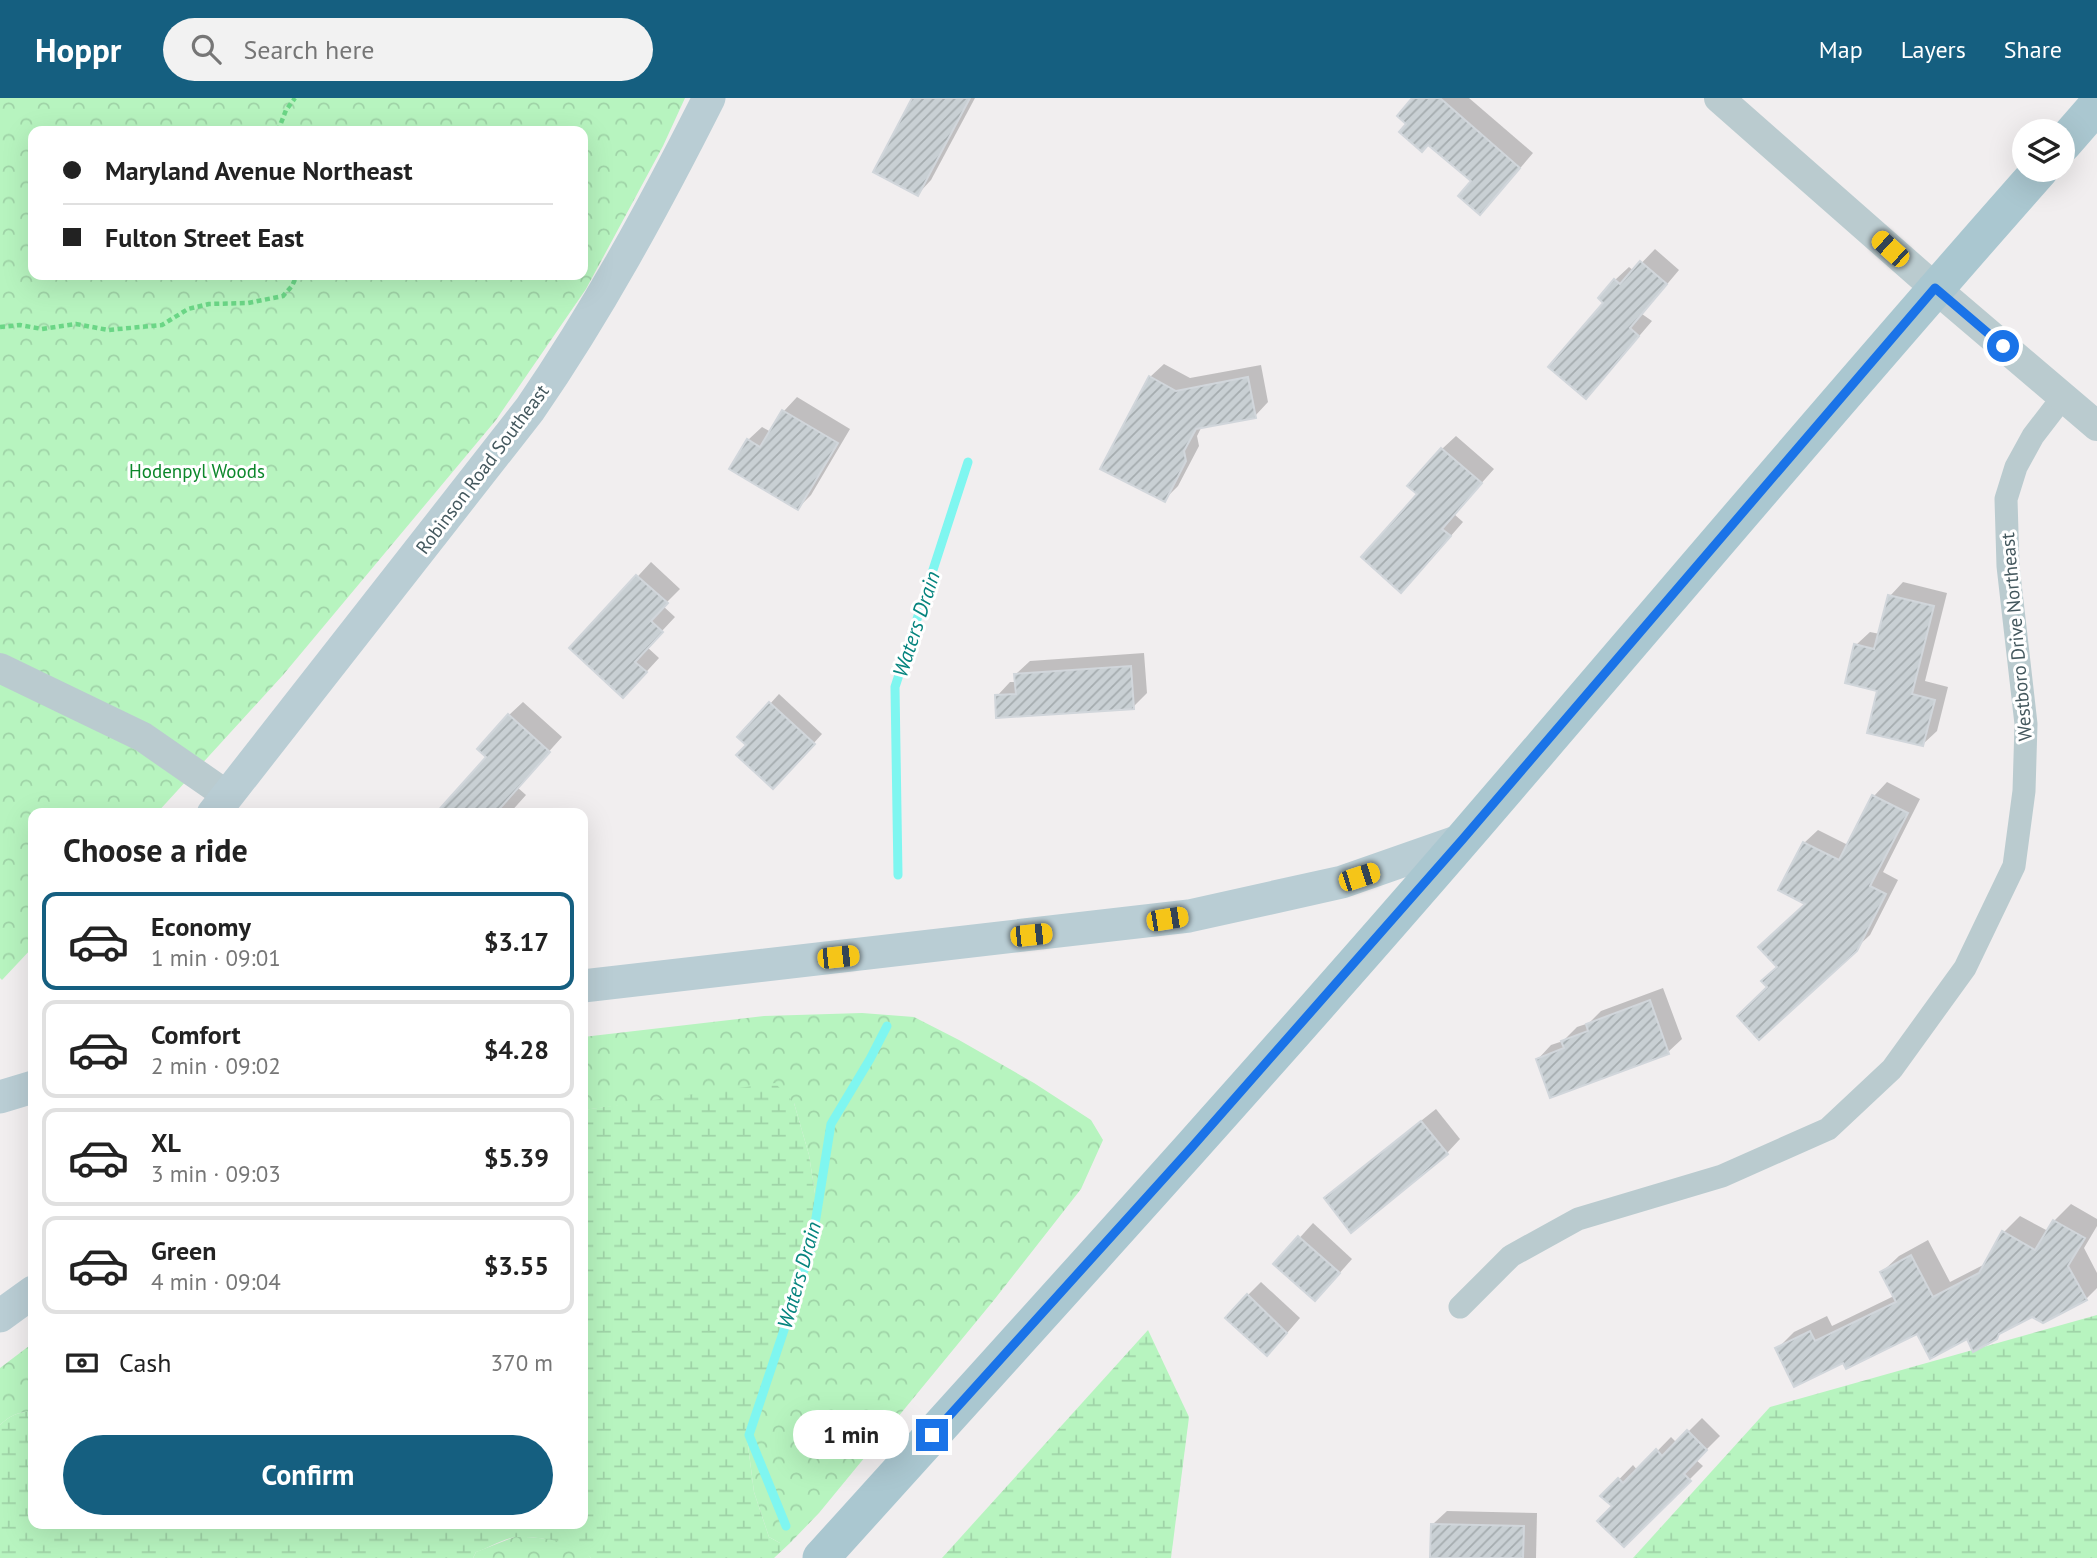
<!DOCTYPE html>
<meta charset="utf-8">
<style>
:root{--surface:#fff;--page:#f2f2f2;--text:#222;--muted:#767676;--line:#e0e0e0;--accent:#155f80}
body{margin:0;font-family:"PT Sans",sans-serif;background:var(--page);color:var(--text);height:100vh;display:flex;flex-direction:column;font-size:26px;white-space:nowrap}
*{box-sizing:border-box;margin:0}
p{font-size:23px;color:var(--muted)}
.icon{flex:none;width:38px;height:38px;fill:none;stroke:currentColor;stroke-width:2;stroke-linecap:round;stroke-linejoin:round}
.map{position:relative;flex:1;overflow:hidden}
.side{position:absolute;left:28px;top:710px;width:560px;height:721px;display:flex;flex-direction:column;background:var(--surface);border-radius:14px;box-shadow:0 7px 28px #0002}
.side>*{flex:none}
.hud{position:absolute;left:28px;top:28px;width:560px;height:154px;border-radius:14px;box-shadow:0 7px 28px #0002;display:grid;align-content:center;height:154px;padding:0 35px;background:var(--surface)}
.fabs{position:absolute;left:2012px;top:21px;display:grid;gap:14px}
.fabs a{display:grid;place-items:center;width:63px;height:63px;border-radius:50%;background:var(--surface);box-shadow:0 7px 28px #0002;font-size:35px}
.end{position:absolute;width:32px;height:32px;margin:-16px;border:9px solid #1a73e8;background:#fff;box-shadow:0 0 0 4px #fff}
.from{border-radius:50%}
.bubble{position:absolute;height:49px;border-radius:24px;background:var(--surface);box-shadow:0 7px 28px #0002;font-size:23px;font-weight:700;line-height:49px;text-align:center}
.car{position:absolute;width:21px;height:42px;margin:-21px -10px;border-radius:9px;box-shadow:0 0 5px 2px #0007;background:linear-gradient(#f5c518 24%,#345 0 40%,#f5c518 0 76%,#345 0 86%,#f5c518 0)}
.hud b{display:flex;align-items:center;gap:24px;height:66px;font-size:26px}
.hud b+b{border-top:2px solid var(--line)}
.hud i{width:18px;height:18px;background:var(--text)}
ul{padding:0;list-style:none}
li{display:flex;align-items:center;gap:21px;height:98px;margin:0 14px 10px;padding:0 21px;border:4px solid var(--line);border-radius:14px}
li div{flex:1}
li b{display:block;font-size:26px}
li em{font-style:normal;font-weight:700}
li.active{border-color:var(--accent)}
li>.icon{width:63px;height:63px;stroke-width:1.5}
h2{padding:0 35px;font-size:32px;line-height:84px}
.pay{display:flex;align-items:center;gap:18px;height:77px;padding:0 35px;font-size:26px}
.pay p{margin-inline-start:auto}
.primary-button{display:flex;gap:14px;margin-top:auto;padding:14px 35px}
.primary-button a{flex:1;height:80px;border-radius:42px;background:var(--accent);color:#fff;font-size:28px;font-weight:700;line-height:80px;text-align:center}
header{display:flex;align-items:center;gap:42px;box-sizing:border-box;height:98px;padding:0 35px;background:var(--accent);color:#fff}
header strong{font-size:33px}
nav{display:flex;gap:38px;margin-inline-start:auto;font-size:24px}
.search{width:490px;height:63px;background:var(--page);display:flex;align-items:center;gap:18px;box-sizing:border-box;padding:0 24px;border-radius:38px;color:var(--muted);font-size:26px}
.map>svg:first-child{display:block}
.forest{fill:url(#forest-crowns);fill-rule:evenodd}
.wetland{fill:url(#wetland-marsh)}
.shadow{fill:#0003}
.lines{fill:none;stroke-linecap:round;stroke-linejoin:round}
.stream{stroke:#7ff6f0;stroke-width:9}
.building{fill:url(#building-hatch);stroke:#d1d6db;stroke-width:2}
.path{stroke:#6bd686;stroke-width:4.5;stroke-dasharray:5 3.5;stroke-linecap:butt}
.minor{stroke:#bacbcf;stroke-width:23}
.tertiary{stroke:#bacbcf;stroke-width:30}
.secondary{stroke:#b9cdd4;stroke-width:33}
.primary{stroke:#aac7d0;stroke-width:37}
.route{stroke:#1a73e8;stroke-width:9}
.labels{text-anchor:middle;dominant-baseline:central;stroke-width:6;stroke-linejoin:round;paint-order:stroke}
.street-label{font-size:19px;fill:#44585e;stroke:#fff}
.park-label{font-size:19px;fill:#0c872b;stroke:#fff}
.water-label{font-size:21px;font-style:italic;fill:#05847e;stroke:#fff}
</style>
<header>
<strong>Hoppr</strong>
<div class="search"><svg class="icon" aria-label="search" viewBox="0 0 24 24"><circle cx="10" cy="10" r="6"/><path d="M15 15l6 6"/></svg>Search here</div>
<nav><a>Map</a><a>Layers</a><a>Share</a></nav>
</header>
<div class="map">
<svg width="2097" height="1460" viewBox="0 0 2097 1460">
<defs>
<pattern id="forest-crowns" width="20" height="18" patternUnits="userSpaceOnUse" patternTransform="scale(1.75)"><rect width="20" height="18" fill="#b7f4bf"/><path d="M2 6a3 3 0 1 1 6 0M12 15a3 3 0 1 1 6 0" fill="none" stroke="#9fd3a7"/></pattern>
<pattern id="wetland-marsh" width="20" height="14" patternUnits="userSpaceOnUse" patternTransform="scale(1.75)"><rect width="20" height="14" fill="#b7f4bf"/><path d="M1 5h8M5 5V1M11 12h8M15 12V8" fill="none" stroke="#9fd3a7"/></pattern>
<pattern id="building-hatch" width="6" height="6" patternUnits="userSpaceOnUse" patternTransform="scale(1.75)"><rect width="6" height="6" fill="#c9d0d4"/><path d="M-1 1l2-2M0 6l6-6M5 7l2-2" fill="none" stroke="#a5acaf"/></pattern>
</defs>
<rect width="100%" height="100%" fill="#f1eeef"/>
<g class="forest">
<path d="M0,0H685L663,48L586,191L496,322L283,577L156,716H33V849L2,882L0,880ZM33,33H583V177H33Z"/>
<path d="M862,915L914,919L959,942L1034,985L1091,1022L1103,1042L1081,1091L994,1202L819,1415L790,1445H780L769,1439L754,1394L746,1332L761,1294L818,1115L809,1057L794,1005L656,1003L583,1012V939L764,918Z"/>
<path d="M33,1245V1314C19,1313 10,1318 0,1327V1270Z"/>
<path d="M517,1438C539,1441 578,1439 591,1460H473L476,1454Z"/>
</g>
<g class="wetland">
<path d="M775,985L794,1005L809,1057L818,1115L812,1169L794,1231L761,1294L746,1332L754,1394L769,1439L780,1445H790L774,1460H591C581,1444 537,1438 518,1439C505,1439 489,1450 476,1454L473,1460H0V1327C10,1318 19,1313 33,1314V1426H583V1012Z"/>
<path d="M2097,1217V1460H1633L1770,1309Z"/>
<path d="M1148,1232L1189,1319L1171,1460H942Z"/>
</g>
<g class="shadow">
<path d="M914,0H975L931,82L918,96Z"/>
<path d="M1415,0H1469L1533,55L1493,102L1408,26Z"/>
<path d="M1655,151L1679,172L1642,216L1652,223L1599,285L1605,204L1615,182L1629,169L1634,173Z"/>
<path d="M1164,266L1190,280L1261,267L1268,304L1255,318L1202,328L1197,338L1199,348L1178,388L1164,402L1150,279Z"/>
<path d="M797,299L850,331L811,397L798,410L748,342L762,329L771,334L784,313Z"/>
<path d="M1456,338L1494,371L1454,416L1463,424L1415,479L1419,396L1442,351Z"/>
<path d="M651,464L680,491L663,508L675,519L647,549L659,560L637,584L572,550Z"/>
<path d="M1903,484L1947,495L1925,583L1948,589L1937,633L1923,646L1879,592L1856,547L1870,534L1880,536L1890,498Z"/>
<path d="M1144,555L1147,595L1133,609L997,598L1010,584H1017L1016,576L1030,563Z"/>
<path d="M779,596L822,636L782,680L740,639Z"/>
<path d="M523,604L562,639L517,689L526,697L509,716H438L489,659L509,617Z"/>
<path d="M1887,684L1920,701L1883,774L1898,782L1870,837L1855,851L1769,889L1807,805L1804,745L1818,732L1848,747L1874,698Z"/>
<path d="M1663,890L1682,941L1668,954L1538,961L1551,947L1563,943L1577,929L1589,925L1601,913Z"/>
<path d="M1436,1011L1460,1041L1447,1055L1326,1101L1340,1087Z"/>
<path d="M2071,1106L2097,1121V1128L2084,1150L2097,1175V1190L2086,1201L2032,1217L2004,1232L1996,1240L1918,1234L1844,1263L1777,1251L1794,1234L1827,1218L1832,1228L1894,1198L1882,1174L1899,1158L1928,1142L1950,1184L1987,1165L2004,1134L2020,1118L2048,1133L2054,1123Z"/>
<path d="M1313,1125L1352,1161L1329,1187L1276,1166Z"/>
<path d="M1261,1184L1300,1220L1281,1242L1248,1197Z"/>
<path d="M1702,1320L1720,1338L1696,1362L1703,1368L1624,1447L1614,1408L1603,1398L1633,1367L1638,1373L1671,1339L1677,1345Z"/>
<path d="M1447,1413L1537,1415L1536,1460H1432L1433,1426Z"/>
</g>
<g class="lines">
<g class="stream">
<path d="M898,777L895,589L968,364"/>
<path d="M786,1428L749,1337L811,1151L831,1026L870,961L887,928"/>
</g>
</g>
<g class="building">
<path d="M912,0H970L918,98L873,74Z"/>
<path d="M1412,0H1440L1520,70L1480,117L1458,98L1471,83L1428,47L1422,54L1399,34L1406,26L1397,18Z"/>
<path d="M1640,163L1667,186L1630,230L1639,238L1586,301L1548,269L1603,205L1598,200L1614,181L1620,186Z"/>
<path d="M1149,278L1176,293L1248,279L1256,320L1196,331L1184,353L1186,363L1165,404L1100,371Z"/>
<path d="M782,312L838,345L798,412L729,371L747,341L760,349Z"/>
<path d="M1441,350L1482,385L1442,431L1451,438L1401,495L1361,459L1417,396L1407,388Z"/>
<path d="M636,477L668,505L651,523L663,534L635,564L647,574L623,600L569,550Z"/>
<path d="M1888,497L1934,508L1912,596L1935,602L1923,648L1867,635L1877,593L1845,585L1854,546L1874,551Z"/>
<path d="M1131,568L1134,611L996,620L995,597L1016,596L1014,576Z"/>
<path d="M769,604L815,646L773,691L736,657L746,647L737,639Z"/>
<path d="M508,616L550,654L495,716H435L486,659L477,651Z"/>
<path d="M1872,697L1908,715L1870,788L1886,796L1857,853L1759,942L1737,918L1767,889L1761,883L1777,869L1758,849L1805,806L1778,792L1803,744L1839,762Z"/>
<path d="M1650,902L1669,956L1550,1000L1536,961L1564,950L1561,943L1588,933L1586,926Z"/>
<path d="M1421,1023L1448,1056L1351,1135L1324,1100Z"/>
<path d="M2053,1122L2085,1140L2068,1168L2087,1202L2043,1225L2032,1219L1999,1236L1997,1241L1973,1254L1967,1241L1930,1261L1917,1236L1846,1271L1843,1265L1794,1289L1775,1250L1810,1233L1815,1243L1896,1204L1880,1174L1911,1157L1933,1199L1979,1175L2002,1133L2035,1152Z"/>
<path d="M1298,1138L1340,1175L1315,1203L1273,1166Z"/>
<path d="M1247,1196L1287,1235L1267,1258L1225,1220Z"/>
<path d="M1687,1332L1707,1352L1684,1376L1691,1383L1624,1449L1597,1423L1612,1408L1600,1398L1618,1380L1623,1385L1656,1351L1662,1358Z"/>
<path d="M1431,1426L1524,1428L1523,1460H1430Z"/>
</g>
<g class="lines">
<g class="path">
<path d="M278,33L286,12L295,0"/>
<path d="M0,229L20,227L42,231L76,226L108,232L162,227L188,211L209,206L248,205L283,198L292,188L297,177"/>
</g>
<path class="minor" d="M1460,1209L1511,1158L1578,1121L1722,1078L1828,1031L1892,971L1965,870L2014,768L2024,693L2026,626L2008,468L2006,401L2016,369L2033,338L2063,299"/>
<g class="tertiary">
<path d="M1719,0L1935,190L2097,328"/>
<path d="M0,570L143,639L228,698"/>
</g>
<g class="secondary">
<path d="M213,716L530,311C598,212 655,107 709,0"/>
<path d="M583,888L1189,818L1342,784L1462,742"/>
<path d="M0,999L33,989"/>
<path d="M0,1218L33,1194"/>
</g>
<g class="primary">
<path d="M2063,46L2097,7"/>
<path d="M821,1460C1037,1221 1254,983 1464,740C1656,517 1845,292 2040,72"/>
</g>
</g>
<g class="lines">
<path class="route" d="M932,1337L1192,1049L1462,742L1935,190L2003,248"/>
</g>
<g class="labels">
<g class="street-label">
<text transform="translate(482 371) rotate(-53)">Robinson Road Southeast</text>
<text transform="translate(2016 539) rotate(-95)">Westboro Drive Northeast</text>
</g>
<g class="park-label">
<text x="197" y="373">Hodenpyl Woods</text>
</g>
<g class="water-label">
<text transform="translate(916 526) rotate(-72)">Waters Drain</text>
<text transform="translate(799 1177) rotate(-74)">Waters Drain</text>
</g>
</g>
</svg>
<div class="fabs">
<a><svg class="icon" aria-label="layers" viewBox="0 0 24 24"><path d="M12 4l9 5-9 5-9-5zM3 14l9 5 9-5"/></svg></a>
</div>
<i class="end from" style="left:2003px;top:248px"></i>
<i class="end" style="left:932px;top:1337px"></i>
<div class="bubble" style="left:793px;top:1312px;width:116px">1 min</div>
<i class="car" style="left:1890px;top:151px;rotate:312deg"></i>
<i class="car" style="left:1359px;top:779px;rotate:72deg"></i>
<i class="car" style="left:1167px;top:821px;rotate:81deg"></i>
<i class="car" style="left:1031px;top:837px;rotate:84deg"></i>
<i class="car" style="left:838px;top:859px;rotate:84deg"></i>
<div class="hud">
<b><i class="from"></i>Maryland Avenue Northeast</b>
<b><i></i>Fulton Street East</b>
</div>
<section class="side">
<h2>Choose a ride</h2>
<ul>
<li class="active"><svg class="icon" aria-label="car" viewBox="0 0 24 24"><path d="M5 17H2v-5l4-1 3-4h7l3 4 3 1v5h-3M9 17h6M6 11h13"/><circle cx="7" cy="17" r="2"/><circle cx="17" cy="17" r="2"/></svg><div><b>Economy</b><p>1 min · 09:01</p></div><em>$3.17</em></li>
<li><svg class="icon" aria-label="car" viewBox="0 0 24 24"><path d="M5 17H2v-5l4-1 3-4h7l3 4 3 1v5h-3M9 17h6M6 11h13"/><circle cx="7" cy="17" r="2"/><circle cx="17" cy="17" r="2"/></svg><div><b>Comfort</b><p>2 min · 09:02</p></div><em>$4.28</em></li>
<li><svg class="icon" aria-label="car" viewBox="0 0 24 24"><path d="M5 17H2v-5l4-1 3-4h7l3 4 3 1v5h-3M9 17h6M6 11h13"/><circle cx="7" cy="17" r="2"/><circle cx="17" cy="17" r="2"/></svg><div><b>XL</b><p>3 min · 09:03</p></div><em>$5.39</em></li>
<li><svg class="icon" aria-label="car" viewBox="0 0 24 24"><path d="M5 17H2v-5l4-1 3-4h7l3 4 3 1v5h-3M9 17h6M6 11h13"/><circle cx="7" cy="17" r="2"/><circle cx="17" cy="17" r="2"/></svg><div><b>Green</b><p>4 min · 09:04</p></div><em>$3.55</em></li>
</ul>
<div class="pay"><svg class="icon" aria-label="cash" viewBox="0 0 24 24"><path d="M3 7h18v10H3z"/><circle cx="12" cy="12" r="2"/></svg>Cash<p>370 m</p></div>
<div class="primary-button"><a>Confirm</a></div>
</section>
</div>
